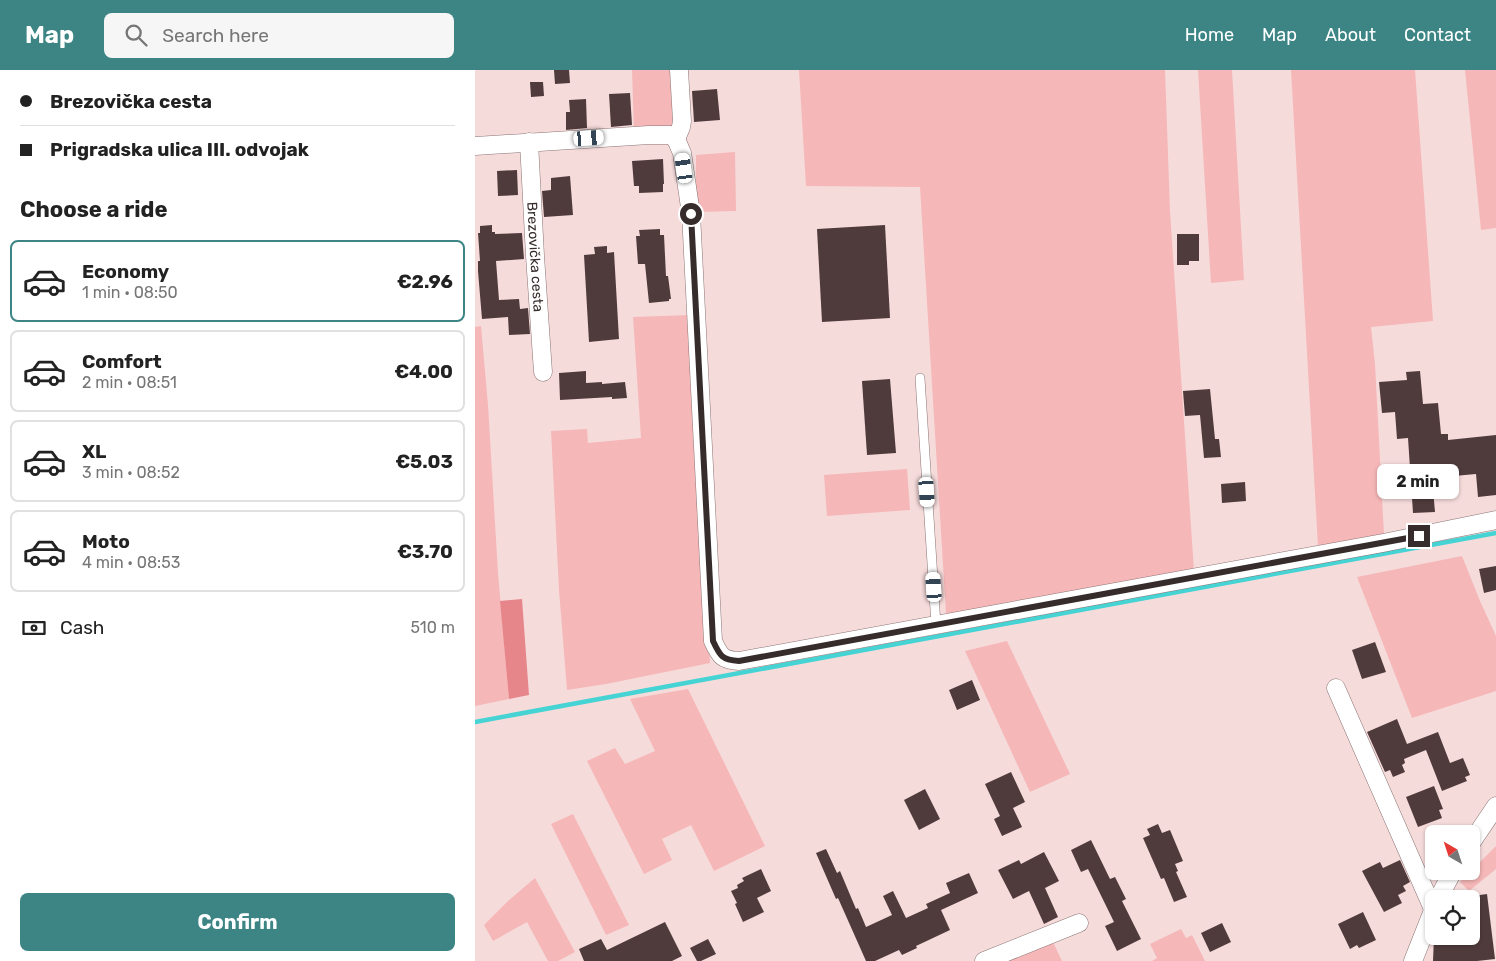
<!DOCTYPE html>
<meta charset="utf-8">
<style>
:root{--surface:#fff;--page:#f6f6f6;--text:#222;--muted:#767676;--line:#e0e0e0;--accent:#3c8584}
body{margin:0;font-family:Rubik,sans-serif;background:var(--page);color:var(--text);height:100vh;display:flex;flex-direction:column;font-size:19px;white-space:nowrap}
*{box-sizing:border-box;margin:0}
p{font-size:16px;color:var(--muted)}
.icon{flex:none;width:28px;height:28px;fill:none;stroke:currentColor;stroke-width:2;stroke-linecap:round;stroke-linejoin:round}
.map{position:relative;flex:1;overflow:hidden}
.sheet{display:flex;flex-direction:column;background:var(--surface);width:475px}
.sheet>*{flex:none}
.guide{display:grid;align-content:center;height:110px;padding:0 20px;background:var(--surface)}
.needle{width:32px;rotate:321deg}
.buttons{position:absolute;left:950px;top:755px;display:grid;gap:10px}
.buttons a{display:grid;place-items:center;width:55px;height:55px;border-radius:8px;background:var(--surface);box-shadow:0 1px 4px #0004;font-size:25px}
.end{position:absolute;width:22px;height:22px;margin:-11px;border:6px solid #362c2c;background:#fff;box-shadow:0 0 0 2px #fff}
.from{border-radius:50%}
.bubble{position:absolute;height:35px;border-radius:8px;background:var(--surface);box-shadow:0 1px 4px #0004;font-size:16px;font-weight:700;line-height:35px;text-align:center}
.car{position:absolute;width:15px;height:30px;margin:-15px -8px;border-radius:6px;box-shadow:0 0 4px 1px #0007;background:linear-gradient(#fff 24%,#345 0 40%,#fff 0 76%,#345 0 86%,#fff 0)}
.guide b{display:flex;align-items:center;gap:18px;height:48px;font-size:19px}
.guide b+b{border-top:1px solid var(--line)}
.guide i{width:12px;height:12px;background:var(--text)}
ul{padding:0;list-style:none}
li{display:flex;align-items:center;gap:15px;height:82px;margin:0 10px 8px;padding:0 10px;border:2px solid var(--line);border-radius:8px}
li div{flex:1}
li b{display:block;font-size:19px}
li em{font-style:normal;font-weight:700}
li.current{border-color:var(--accent)}
li>.icon{width:45px;height:45px;stroke-width:1.5}
h2{padding:0 20px;font-size:22px;line-height:60px}
.pay{display:flex;align-items:center;gap:12px;height:55px;padding:0 20px;font-size:19px}
.pay p{margin-inline-start:auto}
.primary-button{display:flex;gap:10px;margin-top:auto;padding:10px 20px}
.primary-button a{flex:1;height:58px;border-radius:8px;background:var(--accent);color:#fff;font-size:20px;font-weight:700;line-height:58px;text-align:center}
header{display:flex;align-items:center;gap:30px;box-sizing:border-box;height:70px;padding:0 25px;background:var(--accent);color:#fff}
header strong{font-size:24px}
nav{display:flex;gap:28px;margin-inline-start:auto;font-size:18px}
.search{width:350px;height:45px;background:var(--page);display:flex;align-items:center;gap:12px;box-sizing:border-box;padding:0 18px;border-radius:8px;color:var(--muted);font-size:19px}
main{display:flex;flex:1;min-height:0}
.map>svg:first-child{display:block}
.green{fill:#f6b7b8}
.forest{fill:#e6868a}
.lines{fill:none;stroke-linecap:round;stroke-linejoin:round}
.stream{stroke:#46d3d3;stroke-width:4.5}
.building{fill:#503b3c}
.service-casing{stroke:#8b7474;stroke-width:10}
.minor-casing{stroke:#8b7474;stroke-width:19}
.service{stroke:#fff;stroke-width:9}
.minor{stroke:#fff;stroke-width:18}
.route{stroke:#362c2c;stroke-width:6}
.labels{text-anchor:middle;dominant-baseline:central;stroke-width:5;stroke-linejoin:round;paint-order:stroke}
.street-label{font-size:14px;fill:#362c2c;stroke:#fceceb}
</style>
<header>
<strong>Map</strong>
<div class="search"><svg class="icon" aria-label="search" viewBox="0 0 24 24"><circle cx="10" cy="10" r="6"/><path d="M15 15l6 6"/></svg>Search here</div>
<nav><a>Home</a><a>Map</a><a>About</a><a>Contact</a></nav>
</header>
<main>
<section class="sheet">
<div class="guide">
<b><i class="from"></i>Brezovička cesta</b>
<b><i></i>Prigradska ulica III. odvojak</b>
</div>
<h2>Choose a ride</h2>
<ul>
<li class="current"><svg class="icon" aria-label="car" viewBox="0 0 24 24"><path d="M5 17H2v-5l4-1 3-4h7l3 4 3 1v5h-3M9 17h6M6 11h13"/><circle cx="7" cy="17" r="2"/><circle cx="17" cy="17" r="2"/></svg><div><b>Economy</b><p>1 min · 08:50</p></div><em>€2.96</em></li>
<li><svg class="icon" aria-label="car" viewBox="0 0 24 24"><path d="M5 17H2v-5l4-1 3-4h7l3 4 3 1v5h-3M9 17h6M6 11h13"/><circle cx="7" cy="17" r="2"/><circle cx="17" cy="17" r="2"/></svg><div><b>Comfort</b><p>2 min · 08:51</p></div><em>€4.00</em></li>
<li><svg class="icon" aria-label="car" viewBox="0 0 24 24"><path d="M5 17H2v-5l4-1 3-4h7l3 4 3 1v5h-3M9 17h6M6 11h13"/><circle cx="7" cy="17" r="2"/><circle cx="17" cy="17" r="2"/></svg><div><b>XL</b><p>3 min · 08:52</p></div><em>€5.03</em></li>
<li><svg class="icon" aria-label="car" viewBox="0 0 24 24"><path d="M5 17H2v-5l4-1 3-4h7l3 4 3 1v5h-3M9 17h6M6 11h13"/><circle cx="7" cy="17" r="2"/><circle cx="17" cy="17" r="2"/></svg><div><b>Moto</b><p>4 min · 08:53</p></div><em>€3.70</em></li>
</ul>
<div class="pay"><svg class="icon" aria-label="cash" viewBox="0 0 24 24"><path d="M3 7h18v10H3z"/><circle cx="12" cy="12" r="2"/></svg>Cash<p>510 m</p></div>
<div class="primary-button"><a>Confirm</a></div>
</section>
<div class="map">
<svg width="1021" height="891" viewBox="0 0 1021 891">
<rect width="100%" height="100%" fill="#f6dbdb"/>
<g class="green">
<path d="M157,0H199L198,59L159,62Z"/>
<path d="M324,0H690L695,141L719,501L471,544L445,117L331,116Z"/>
<path d="M723,0H757L769,210L736,213Z"/>
<path d="M816,0H940L958,251L896,257L900,294L909,465L843,477Z"/>
<path d="M990,0H1021V158L1006,160Z"/>
<path d="M260,82L261,141L221,142V85Z"/>
<path d="M216,245L235,593L131,614L92,620L84,520L76,361L112,359L113,373L166,368L158,247Z"/>
<path d="M6,256L13,335L23,503L34,629L0,636V257Z"/>
<path d="M432,399L435,440L352,446L349,405Z"/>
<path d="M987,486L1005,531L1021,566V621L937,648L882,507Z"/>
<path d="M532,571L595,704L555,722L490,581Z"/>
<path d="M213,619L290,776L239,801L216,755L187,769L197,790L169,804L112,691L140,678L150,694L180,681L155,629Z"/>
<path d="M98,744L154,855L131,865L76,754Z"/>
<path d="M1021,776V799L994,821L985,812Z"/>
<path d="M60,808L100,882L83,891H73L52,852L18,871L9,855L33,831Z"/>
<path d="M706,859L711,868L717,865L730,891H677L682,888L675,874Z"/>
<path d="M577,870L587,891H524Z"/>
</g>
<path class="forest" d="M47,529L54,625L34,629L25,531Z"/>
<g class="lines">
<path class="stream" d="M0,652L1021,463"/>
</g>
<g class="building">
<path d="M79,0H94L95,13L80,14Z"/>
<path d="M55,12H68L69,26L56,27Z"/>
<path d="M242,19L245,50L219,52L217,21Z"/>
<path d="M155,23L157,55L136,57L134,24Z"/>
<path d="M111,29L112,58L91,60V42H95L94,30Z"/>
<path d="M188,89L189,114H188V122L164,123V116H159L157,91Z"/>
<path d="M42,100L43,125L23,126L22,101Z"/>
<path d="M95,106L98,145L69,147L67,121L76,120V108Z"/>
<path d="M17,155V162H20V164L47,163L49,189L21,191L24,230L44,229L45,239L53,238L55,264L34,265L33,247L7,249L3,201V191H5L3,163H5V156Z"/>
<path d="M410,155L415,248L347,252L342,159Z"/>
<path d="M185,159V165H189L191,206H193L196,229H194V231L174,233L170,194H163L161,166H165L164,160Z"/>
<path d="M702,164H724V191H714V195H702Z"/>
<path d="M132,176V183L139,182L144,269L114,272L109,185L120,184L119,177Z"/>
<path d="M111,301V313L127,312V314L150,312L152,328L137,329V327L85,330L84,303Z"/>
<path d="M945,301L948,334L963,333L966,364H973V370L1021,365V425L1003,427L1001,404L957,408L960,442L938,443L933,368L922,369L920,342L907,343L904,312L932,310L931,302Z"/>
<path d="M415,309L421,383L392,385L387,311Z"/>
<path d="M735,319L740,369H744L746,387L729,388L725,345L710,346L708,321Z"/>
<path d="M770,412L771,431L747,433L746,414Z"/>
<path d="M1021,496V520L1009,523L1004,499Z"/>
<path d="M900,572L911,602L887,609L877,580Z"/>
<path d="M497,610L505,630L482,640L474,620Z"/>
<path d="M922,649L932,674L963,662L975,693L988,688L995,705L990,707L992,711L967,721L951,680L929,689L930,693L927,695L930,702L918,707L915,700L910,702L892,662Z"/>
<path d="M536,702L550,732L538,738L547,757L527,766L519,749L525,746L510,714Z"/>
<path d="M959,716L968,739L964,740L967,748L943,757L931,727Z"/>
<path d="M450,719L465,749L444,760L429,730Z"/>
<path d="M683,754L687,763L695,760L708,791L700,794L703,801L701,802L712,827L699,832L689,808L686,809L668,768L675,765L672,759Z"/>
<path d="M616,770L635,809L640,807L651,829L647,831L666,869L642,881L630,856L639,852L613,799L606,802L596,780Z"/>
<path d="M351,779L362,803L365,801L381,839L383,838L391,857L417,845L408,826L418,821L431,848L453,838L451,834L475,823L471,813L494,803L503,823L466,840L475,860L441,876L442,878L427,885L424,880L400,891H391L363,828L361,829L341,783Z"/>
<path d="M569,782L584,811L570,818L583,847L569,854L554,821L538,829L523,800L544,790L546,794Z"/>
<path d="M925,790L935,812L928,816L931,821L923,825L927,833L909,842L887,801L905,792L908,798Z"/>
<path d="M286,799L296,821L282,828L289,842L268,852L260,834L262,833L256,821L263,818L262,815L269,811L267,808Z"/>
<path d="M1012,824L1020,889L1002,891H958L959,867H993L996,866V862L1002,861L998,826Z"/>
<path d="M888,842L901,870L884,878L882,875L875,879L863,854Z"/>
<path d="M190,852L207,886L197,891H109L104,879L126,869L132,880Z"/>
<path d="M747,853L756,872L735,882L726,863Z"/>
<path d="M233,869L241,884L226,891H222L215,878Z"/>
</g>
<g class="lines">
<defs>
<path id="service" d="M445,308L461,555"/>
<g id="minor">
<path d="M201,69L206,57L207,51L204,0"/>
<path id="s1" d="M54,72L60,186L68,302"/>
<path d="M0,76L174,65H195L201,69L207,83L216,144L238,571C245,586 247,590 264,591L908,473L1021,450"/>
<path d="M861,618L958,839"/>
<path d="M996,773L1021,736"/>
<path d="M963,829L978,801"/>
<path d="M509,891L604,853"/>
<path d="M938,891L959,838"/>
</g>
</defs>
<use href="#service" class="service-casing"/>
<use href="#minor" class="minor-casing"/>
<use href="#service" class="service"/>
<use href="#minor" class="minor"/>
</g>
<g class="lines">
<path class="route" d="M216,144L238,571C245,586 247,590 264,591L944,466"/>
</g>
<g class="labels">
<g class="street-label">
<text stroke="none"><textPath href="#s1" startOffset="115">Brezovička cesta</textPath></text>
</g>
</g>
</svg>
<div class="buttons">
<a><svg class="needle" viewBox="-14 -14 28 28"><path d="M0-13l5 13h-10z" fill="#e53935"/><path d="M0 13l5-13h-10z" fill="#767676"/></svg></a>
<a><svg class="icon" aria-label="locate" viewBox="0 0 24 24"><circle cx="12" cy="12" r="6"/><path d="M12 2v4M12 18v4M2 12h4M18 12h4"/></svg></a>
</div>
<i class="end from" style="left:216px;top:144px"></i>
<i class="end" style="left:944px;top:466px"></i>
<div class="bubble" style="left:902px;top:394px;width:82px">2 min</div>
<i class="car" style="left:114px;top:68px;rotate:86deg"></i>
<i class="car" style="left:209px;top:98px;rotate:352deg"></i>
<i class="car" style="left:452px;top:422px;rotate:176deg"></i>
<i class="car" style="left:459px;top:517px;rotate:356deg"></i>
</div>
</main>
